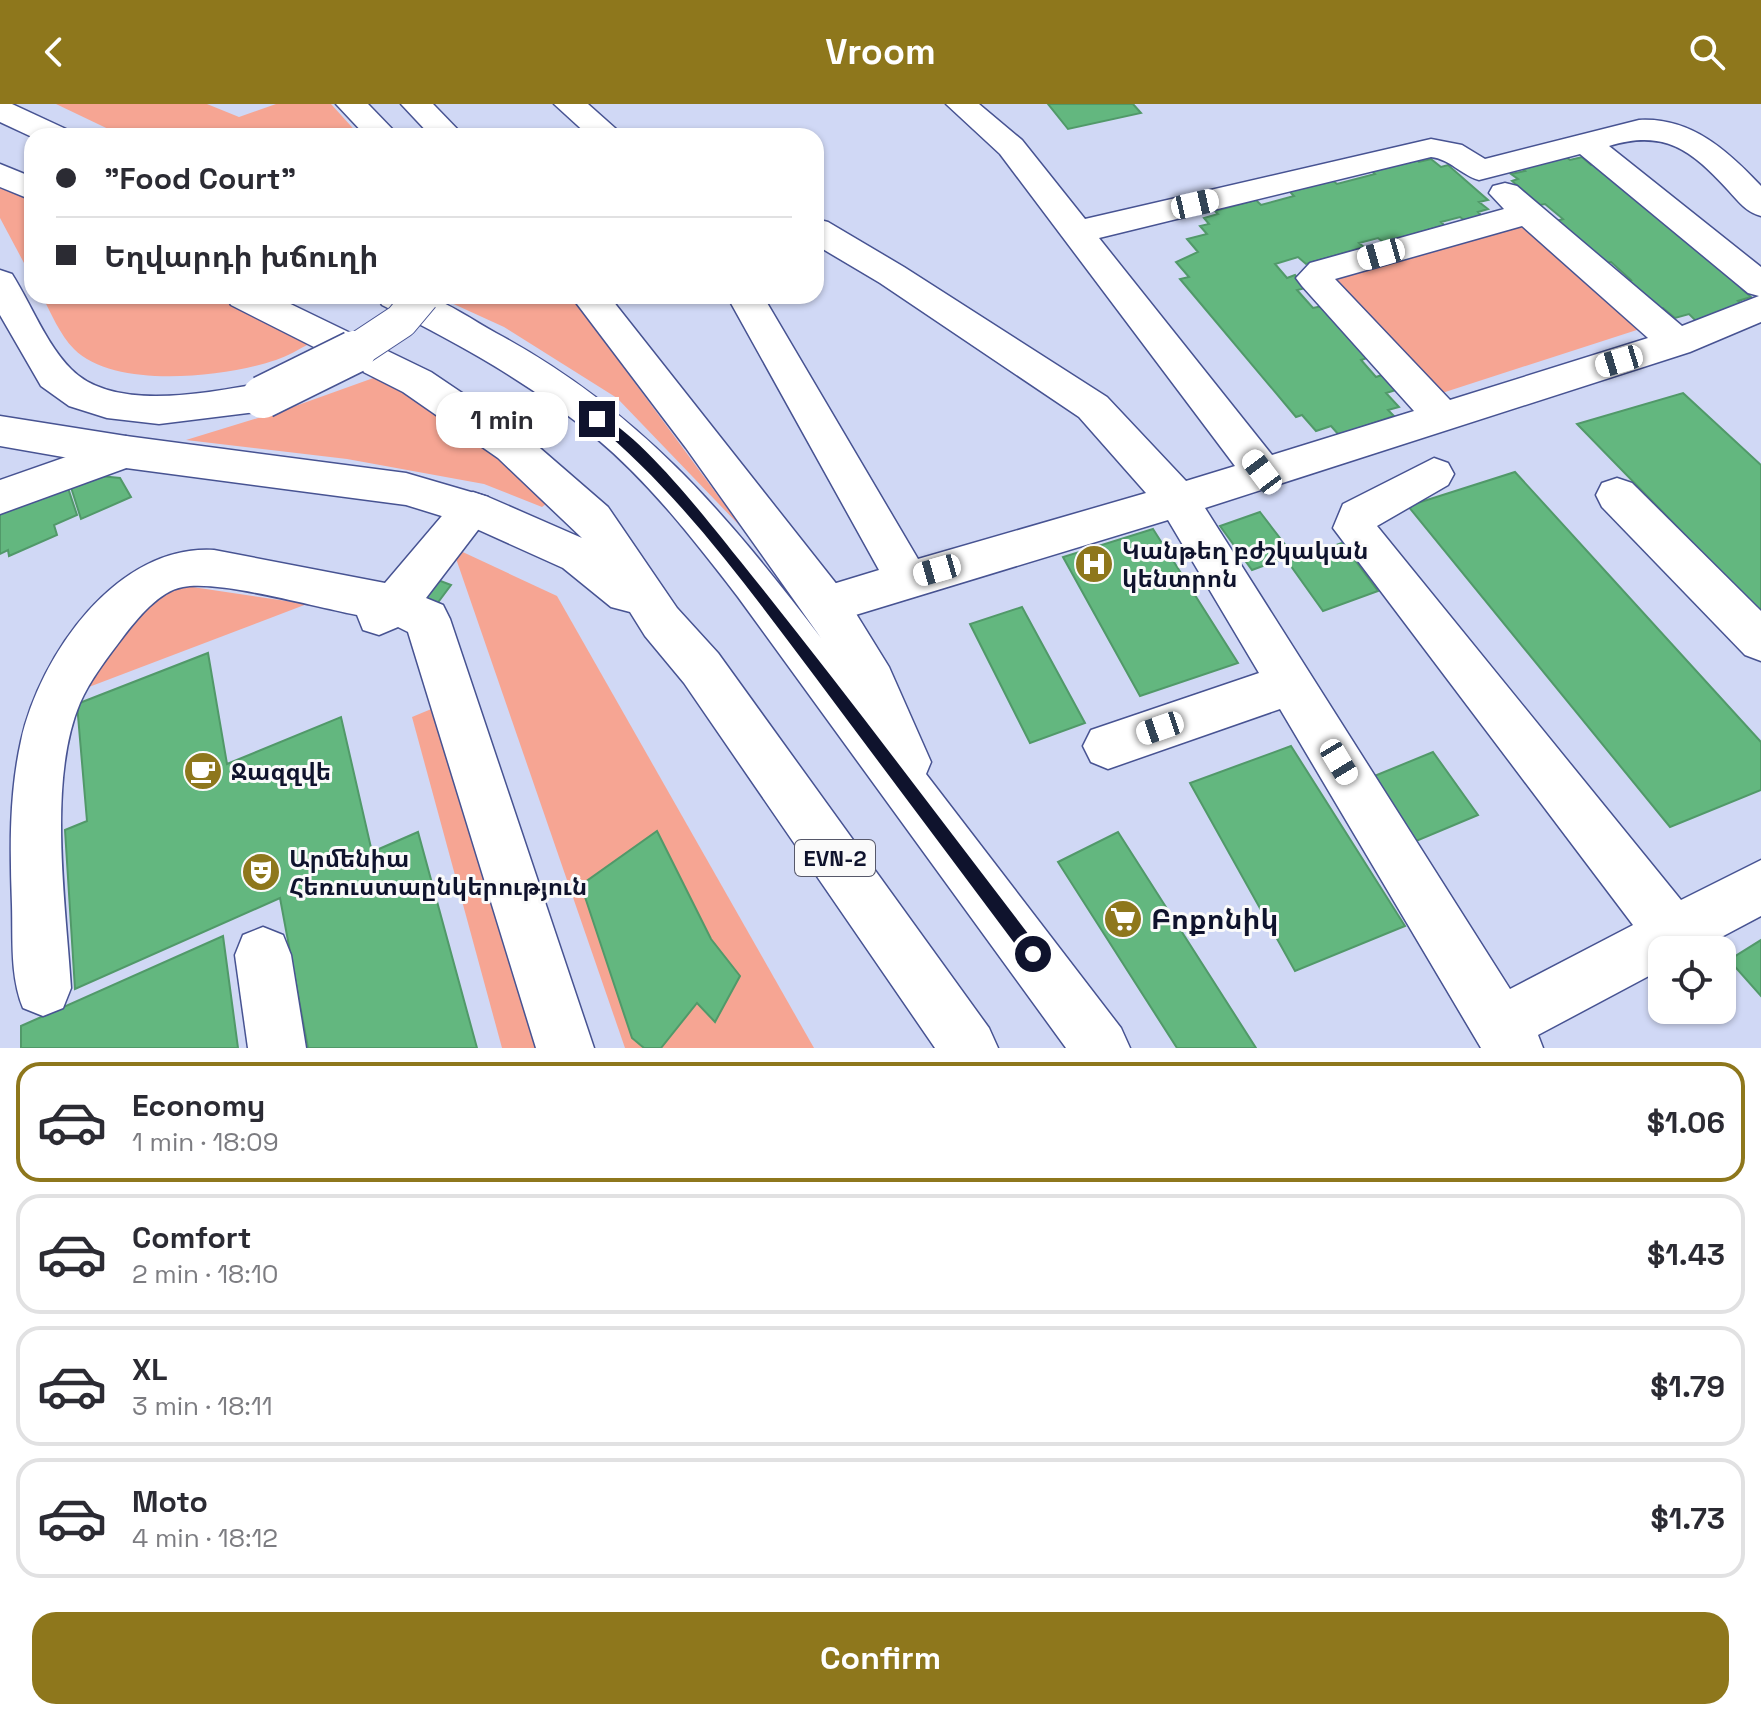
<!DOCTYPE html>
<meta charset="utf-8">
<style>
:root{--surface:#fff;--page:#f2f2f3;--text:#2b2b33;--muted:#7c7c81;--line:#e1e1e2;--accent:#8e771c}
body{margin:0;font-family:"Space Grotesk","Noto Sans Armenian",sans-serif;background:var(--page);color:var(--text);height:100vh;display:flex;flex-direction:column;font-size:30px;white-space:nowrap}
*{box-sizing:border-box;margin:0}
p{font-size:26px;color:var(--muted)}
.icon{flex:none;width:44px;height:44px;fill:none;stroke:currentColor;stroke-width:2;stroke-linecap:round;stroke-linejoin:round}
.map{position:relative;height:944px;overflow:hidden}
.side{display:flex;flex-direction:column;background:var(--surface);flex:1}
.side>*{flex:none}
.top-card{position:absolute;left:24px;top:24px;width:800px;height:176px;border-radius:24px;box-shadow:0 2px 6px #0004;display:grid;align-content:center;height:176px;padding:0 32px;background:var(--surface)}
.tools{position:absolute;left:1648px;top:832px;display:grid;gap:16px}
.tools a{display:grid;place-items:center;width:88px;height:88px;border-radius:16px;background:var(--surface);box-shadow:0 2px 6px #0004;font-size:40px}
.end{position:absolute;width:36px;height:36px;margin:-18px;border:10px solid #0f132d;background:#fff;box-shadow:0 0 0 4px #fff}
.from{border-radius:50%}
.bubble{position:absolute;height:56px;border-radius:24px;background:var(--surface);box-shadow:0 2px 6px #0004;font-size:26px;font-weight:600;line-height:56px;text-align:center}
.car{position:absolute;width:24px;height:48px;margin:-24px -12px;border-radius:10px;box-shadow:0 0 6px 2px #0007;background:linear-gradient(#fff 24%,#345 0 40%,#fff 0 76%,#345 0 86%,#fff 0)}
.top-card b{display:flex;align-items:center;gap:28px;height:76px;font-size:30px}
.top-card b+b{border-top:2px solid var(--line)}
.top-card i{width:20px;height:20px;background:var(--text)}
ul{padding:14px 0 0;list-style:none}
li{display:flex;align-items:center;gap:24px;height:120px;margin:0 16px 12px;padding:0 16px;border:4px solid var(--line);border-radius:24px}
li div{flex:1}
li b{display:block;font-size:30px}
li em{font-style:normal;font-weight:600}
li.on{border-color:var(--accent)}
li>.icon{width:72px;height:72px;stroke-width:1.5}
.button{display:flex;gap:16px;margin-top:auto;padding:16px 32px}
.button a{flex:1;height:92px;border-radius:24px;background:var(--accent);color:#fff;font-size:32px;font-weight:600;line-height:92px;text-align:center}
header{display:flex;justify-content:space-between;align-items:center;height:104px;padding:0 32px;background:var(--accent);color:#fff;font-size:36px;font-weight:600}
.map>svg:first-child{display:block}
.green{fill:#f6a593}
.building{fill:#63b77f;stroke:#519969;stroke-width:2}
.lines{fill:none;stroke-linecap:round;stroke-linejoin:round}
.minor-casing{stroke:#475392;stroke-width:3}
.major-casing{stroke:#475392;stroke-width:3}
.minor{fill:#fff;fill-rule:evenodd}
.major{fill:#fff;fill-rule:evenodd}
.major-bridge-far1-casing{stroke:#475392;stroke-width:36;stroke-linecap:butt}
.major-bridge-casing{stroke:#475392;stroke-width:45;stroke-linecap:butt}
.major-bridge-far1{stroke:#fff;stroke-width:34}
.major-bridge{stroke:#fff;stroke-width:42}
.route{fill:#0f132d}
.labels{text-anchor:middle;dominant-baseline:central;stroke-width:6;stroke-linejoin:round;paint-order:stroke}
.shield{fill:#fafafa;stroke:#56586a;stroke-width:2}
.shield-label{font-size:22px;font-weight:bold;fill:#0f132d}
.poi-label{font-size:24px;font-weight:bold;fill:#0f132d;stroke:#fafafa;text-anchor:start}
.near-poi-label{font-size:28px;font-weight:bold;fill:#0f132d;stroke:#fafafa;text-anchor:start}
</style>
<header><svg class="icon" aria-label="back" viewBox="0 0 24 24"><path d="M15 5l-7 7 7 7"/></svg>Vroom<svg class="icon" aria-label="search" viewBox="0 0 24 24"><circle cx="10" cy="10" r="6"/><path d="M15 15l6 6"/></svg></header>
<div class="map">
<svg width="1761" height="944" viewBox="0 0 1761 944">
<rect width="100%" height="100%" fill="#d0d8f5"/>
<g class="green">
<path d="M56,0H207L239,13L276,0H331L360,32H123Z"/>
<path d="M0,81L32,98V174L0,114Z"/>
<path d="M1518,117L1643,224L1439,290L1327,172Z"/>
<path d="M42,192H216L309,240C299,245 288,252 276,256C225,273 115,286 74,245C60,231 51,209 42,192Z"/>
<path d="M450,192H571L741,423L617,294L504,223L447,197Z"/>
<path d="M379,272L500,352L551,396L542,403L484,380L347,355L186,336L287,305Z"/>
<path d="M452,443L557,492L814,944H625Z"/>
<path d="M179,481L307,500L81,586L146,494Z"/>
<path d="M441,601L540,944H502L412,613Z"/>
</g>
<g class="building">
<path d="M1048,0H1133L1141,9L1068,25Z"/>
<path d="M1564,51L1570,56L1582,53L1591,61L1595,60L1746,184L1742,185L1751,193L1738,197L1746,203L1696,217L1689,210L1675,214L1663,204L1657,206L1625,178L1631,176L1611,158L1605,159L1557,117L1563,115L1545,100L1540,101L1512,77L1518,75L1511,70L1525,67L1519,62Z"/>
<path d="M1414,53L1419,58L1431,55L1441,63L1448,61L1488,96L1479,98L1488,105L1478,108L1482,112L1465,117L1460,113L1441,118L1444,121L1384,139L1378,134L1359,139L1364,143L1306,160L1298,153L1275,160L1287,174L1295,171L1306,184L1297,186L1313,204L1322,202L1370,253L1361,256L1376,273L1382,271L1396,286L1386,289L1399,303L1388,306L1394,312L1339,331L1331,322L1316,327L1302,311L1296,313L1180,175L1189,173L1176,158L1198,148L1187,135L1207,130L1200,122L1209,120L1204,114L1218,110L1215,107L1256,96L1261,101L1294,92L1289,87L1332,76L1337,80L1375,70L1370,65Z"/>
<path d="M1683,289L1761,361V509L1577,320Z"/>
<path d="M1515,368L1761,638V686L1670,723L1408,402Z"/>
<path d="M90,371L120,374L131,393L81,415L70,380Z"/>
<path d="M67,381L77,411L54,421L57,431L9,452L8,446L0,450V403Z"/>
<path d="M1260,408L1293,451L1252,466L1220,422Z"/>
<path d="M1153,425L1238,559L1140,592L1063,453Z"/>
<path d="M1342,439L1378,487L1323,507L1288,458Z"/>
<path d="M430,473L451,481L436,501L415,493Z"/>
<path d="M1022,503L1085,619L1030,639L970,520Z"/>
<path d="M208,549L227,660L341,613L372,748L418,728L477,944H308L280,794L75,885L65,726L87,717L77,600Z"/>
<path d="M1291,642L1405,822L1295,867L1190,679Z"/>
<path d="M1433,648L1478,711L1416,737L1372,673Z"/>
<path d="M657,727L711,835L740,872L715,918L697,899L661,944H644L632,934L581,781Z"/>
<path d="M1118,728L1256,944H1177L1058,758Z"/>
<path d="M223,832L238,944H21V922Z"/>
<path d="M1761,836V892L1729,856Z"/>
</g>
<g class="lines">
<defs>
<g id="minor">
<path d="M554,0H588L624,32H589Z"/>
<path d="M946,0H979L1022,36L1085,115L1431,35L1462,41L1485,55L1639,16C1691,13 1728,47 1761,82V112C1746,108 1739,98 1728,86C1691,46 1665,25 1609,42L1761,163V218L1690,248L1205,404L1510,885L1633,821L1333,424L1343,400L1434,354L1448,359L1454,370L1448,381L1377,422L1681,796L1761,756V812L1697,846H1662V865L1538,931L1543,944H1481L1280,605L1108,665L1091,658L1083,642L1091,626L1259,569L1168,416L826,520L810,515L804,501L810,487L879,466L727,192H763L918,455L1146,389L1079,313L880,179L816,141V115L828,118L904,163L1107,293L1186,377L1235,362L1000,50ZM1580,50L1748,189L1759,192L1682,222L1517,82L1505,79L1493,82L1489,89L1504,105L1310,159L1296,174L1302,182L1414,307L1272,351L1099,134L1431,53C1450,55 1461,71 1479,76ZM1522,122L1648,234L1450,296L1335,175Z"/>
<path d="M126,332L140,337L146,348L140,359L0,410V376Z"/>
<path d="M1617,374L1632,379L1761,507V557L1745,551L1602,403L1596,391L1602,379Z"/>
<path d="M473,388L488,393L494,405L426,494L443,501L450,515L594,944H536L408,528L398,523L379,531L363,526L357,511C314,503 221,476 183,483C159,487 137,515 123,533C108,553 90,576 80,599C47,677 66,801 71,884L63,904L43,912L23,904C10,872 13,836 12,801C10,746 9,691 21,637C40,551 117,440 214,446L385,479L458,393Z"/>
<path d="M263,823L283,831L291,851L306,944H248L235,851L243,831Z"/>
</g>
<g id="major">
<path d="M0,0H12L66,25L71,32L32,33L0,18Z"/>
<path d="M336,0H368L399,32H366Z"/>
<path d="M401,0H433L464,32H431Z"/>
<path d="M0,60L32,73V96L0,83Z"/>
<path d="M0,166L12,170C31,200 46,240 71,265C114,309 210,288 263,279L277,283L282,293L277,303L263,307L159,320L107,314L69,302L41,282L0,211Z"/>
<path d="M226,192H274L431,268L526,332L608,403L677,504L718,549L989,924L998,944H935L684,579L645,532L630,508L611,503L563,464L461,418L406,401L126,364L0,342V312L126,332L406,369L488,393L582,434L498,354L403,288L231,201Z"/>
<path d="M377,192C392,192 412,189 426,192C449,199 474,217 496,229C639,306 725,408 821,534L686,344L571,192H609L842,487L889,563L931,658L926,670L1121,924L1130,944H1066L738,493C694,436 650,379 595,333C531,279 457,239 382,201Z"/>
</g>
</defs>
<use href="#minor" class="minor-casing"/>
<use href="#major" class="major-casing"/>
<use href="#minor" class="minor"/>
<use href="#major" class="major"/>
<defs>
<path id="major-bridge-far1" d="M351,250L401,217L422,192"/>
<path id="major-bridge" d="M263,293L354,248"/>
</defs>
<use href="#major-bridge-far1" class="major-bridge-far1-casing"/>
<use href="#major-bridge" class="major-bridge-casing"/>
<use href="#major-bridge-far1" class="major-bridge-far1"/>
<use href="#major-bridge" class="major-bridge"/>
</g>
<path class="route" d="M597,310C641,329 710,420 741,458C843,585 940,715 1039,844V856H1027C957,762 886,668 816,574C748,484 681,390 593,318V312Z"/>
<defs>
<symbol id="hospital-disc" viewBox="-11 -11 22 22"><circle r="9.5" fill="#8e771c" stroke="#fafafa"/><path d="M-5-5h3v3.5h4V-5h3V5h-3V1.5h-4V5h-3Z" fill="#fff"/></symbol>
<symbol id="cafe-disc" viewBox="-11 -11 22 22"><circle r="9.5" fill="#8e771c" stroke="#fafafa"/><path d="M-5.5-4.5H6V0H3Q3 3.5 0 3.5H-2.5Q-5.5 3.5-5.5 0ZM3-3.2v2h1.7v-2ZM-6 4.5H4V6H-6Z" fill="#fff"/></symbol>
<symbol id="theatre-disc" viewBox="-11 -11 22 22"><circle r="9.5" fill="#8e771c" stroke="#fafafa"/><path d="M-5-5.5Q0-4 5-5.5V0Q5 5 0 6Q-5 5-5 0ZM-3.3-2.5H-1v1.5H-3.3ZM1-2.5H3.3v1.5H1ZM-2.8 1Q0 5.5 2.8 1Z" fill="#fff"/></symbol>
<symbol id="supermarket-disc" viewBox="-11 -11 22 22"><circle r="9.5" fill="#8e771c" stroke="#fafafa"/><path d="M-6-5.5h2.5l.6 2H6L4.5 2H-2.5L-4.4-4H-6ZM-1.5 3.2a1.3 1.3 0 1 0 .1 0ZM3 3.2a1.3 1.3 0 1 0 .1 0Z" fill="#fff"/></symbol>
</defs>
<g fill-rule="evenodd">
<use href="#hospital-disc" x="1072" y="438" width="44" height="44"/>
<use href="#cafe-disc" x="181" y="645" width="44" height="44"/>
<use href="#theatre-disc" x="239" y="746" width="44" height="44"/>
<use href="#supermarket-disc" x="1101" y="793" width="44" height="44"/>
</g>
<g class="labels">
<rect class="shield" x="795" y="736" width="80" height="36" rx="6"/>
<g class="shield-label">
<text x="835" y="754">EVN-2</text>
</g>
<g class="poi-label">
<text x="1122" y="446">Կանթեղ բժշկական<tspan x="1122" dy="28">կենտրոն</tspan></text>
<text x="231" y="667">Ջազզվե</text>
<text x="289" y="754">Արմենիա<tspan x="289" dy="28">Հեռուստաընկերություն</tspan></text>
</g>
<g class="near-poi-label">
<text x="1151" y="815">Բոքոնիկ</text>
</g>
</g>
</svg>
<div class="tools">
<a><svg class="icon" aria-label="locate" viewBox="0 0 24 24"><circle cx="12" cy="12" r="6"/><path d="M12 2v4M12 18v4M2 12h4M18 12h4"/></svg></a>
</div>
<i class="end from" style="left:1033px;top:850px"></i>
<i class="end" style="left:597px;top:315px"></i>
<div class="bubble" style="left:436px;top:288px;width:132px">1 min</div>
<i class="car" style="left:1195px;top:100px;rotate:77deg"></i>
<i class="car" style="left:1381px;top:150px;rotate:254deg"></i>
<i class="car" style="left:1619px;top:257px;rotate:253deg"></i>
<i class="car" style="left:1262px;top:368px;rotate:323deg"></i>
<i class="car" style="left:937px;top:466px;rotate:254deg"></i>
<i class="car" style="left:1160px;top:624px;rotate:251deg"></i>
<i class="car" style="left:1339px;top:658px;rotate:149deg"></i>
<div class="top-card">
<b><i class="from"></i>&quot;Food Court&quot;</b>
<b><i></i>Եղվարդի խճուղի</b>
</div>
</div>
<section class="side">
<ul>
<li class="on"><svg class="icon" aria-label="car" viewBox="0 0 24 24"><path d="M5 17H2v-5l4-1 3-4h7l3 4 3 1v5h-3M9 17h6M6 11h13"/><circle cx="7" cy="17" r="2"/><circle cx="17" cy="17" r="2"/></svg><div><b>Economy</b><p>1 min · 18:09</p></div><em>$1.06</em></li>
<li><svg class="icon" aria-label="car" viewBox="0 0 24 24"><path d="M5 17H2v-5l4-1 3-4h7l3 4 3 1v5h-3M9 17h6M6 11h13"/><circle cx="7" cy="17" r="2"/><circle cx="17" cy="17" r="2"/></svg><div><b>Comfort</b><p>2 min · 18:10</p></div><em>$1.43</em></li>
<li><svg class="icon" aria-label="car" viewBox="0 0 24 24"><path d="M5 17H2v-5l4-1 3-4h7l3 4 3 1v5h-3M9 17h6M6 11h13"/><circle cx="7" cy="17" r="2"/><circle cx="17" cy="17" r="2"/></svg><div><b>XL</b><p>3 min · 18:11</p></div><em>$1.79</em></li>
<li><svg class="icon" aria-label="car" viewBox="0 0 24 24"><path d="M5 17H2v-5l4-1 3-4h7l3 4 3 1v5h-3M9 17h6M6 11h13"/><circle cx="7" cy="17" r="2"/><circle cx="17" cy="17" r="2"/></svg><div><b>Moto</b><p>4 min · 18:12</p></div><em>$1.73</em></li>
</ul>
<div class="button"><a>Confirm</a></div>
</section>
